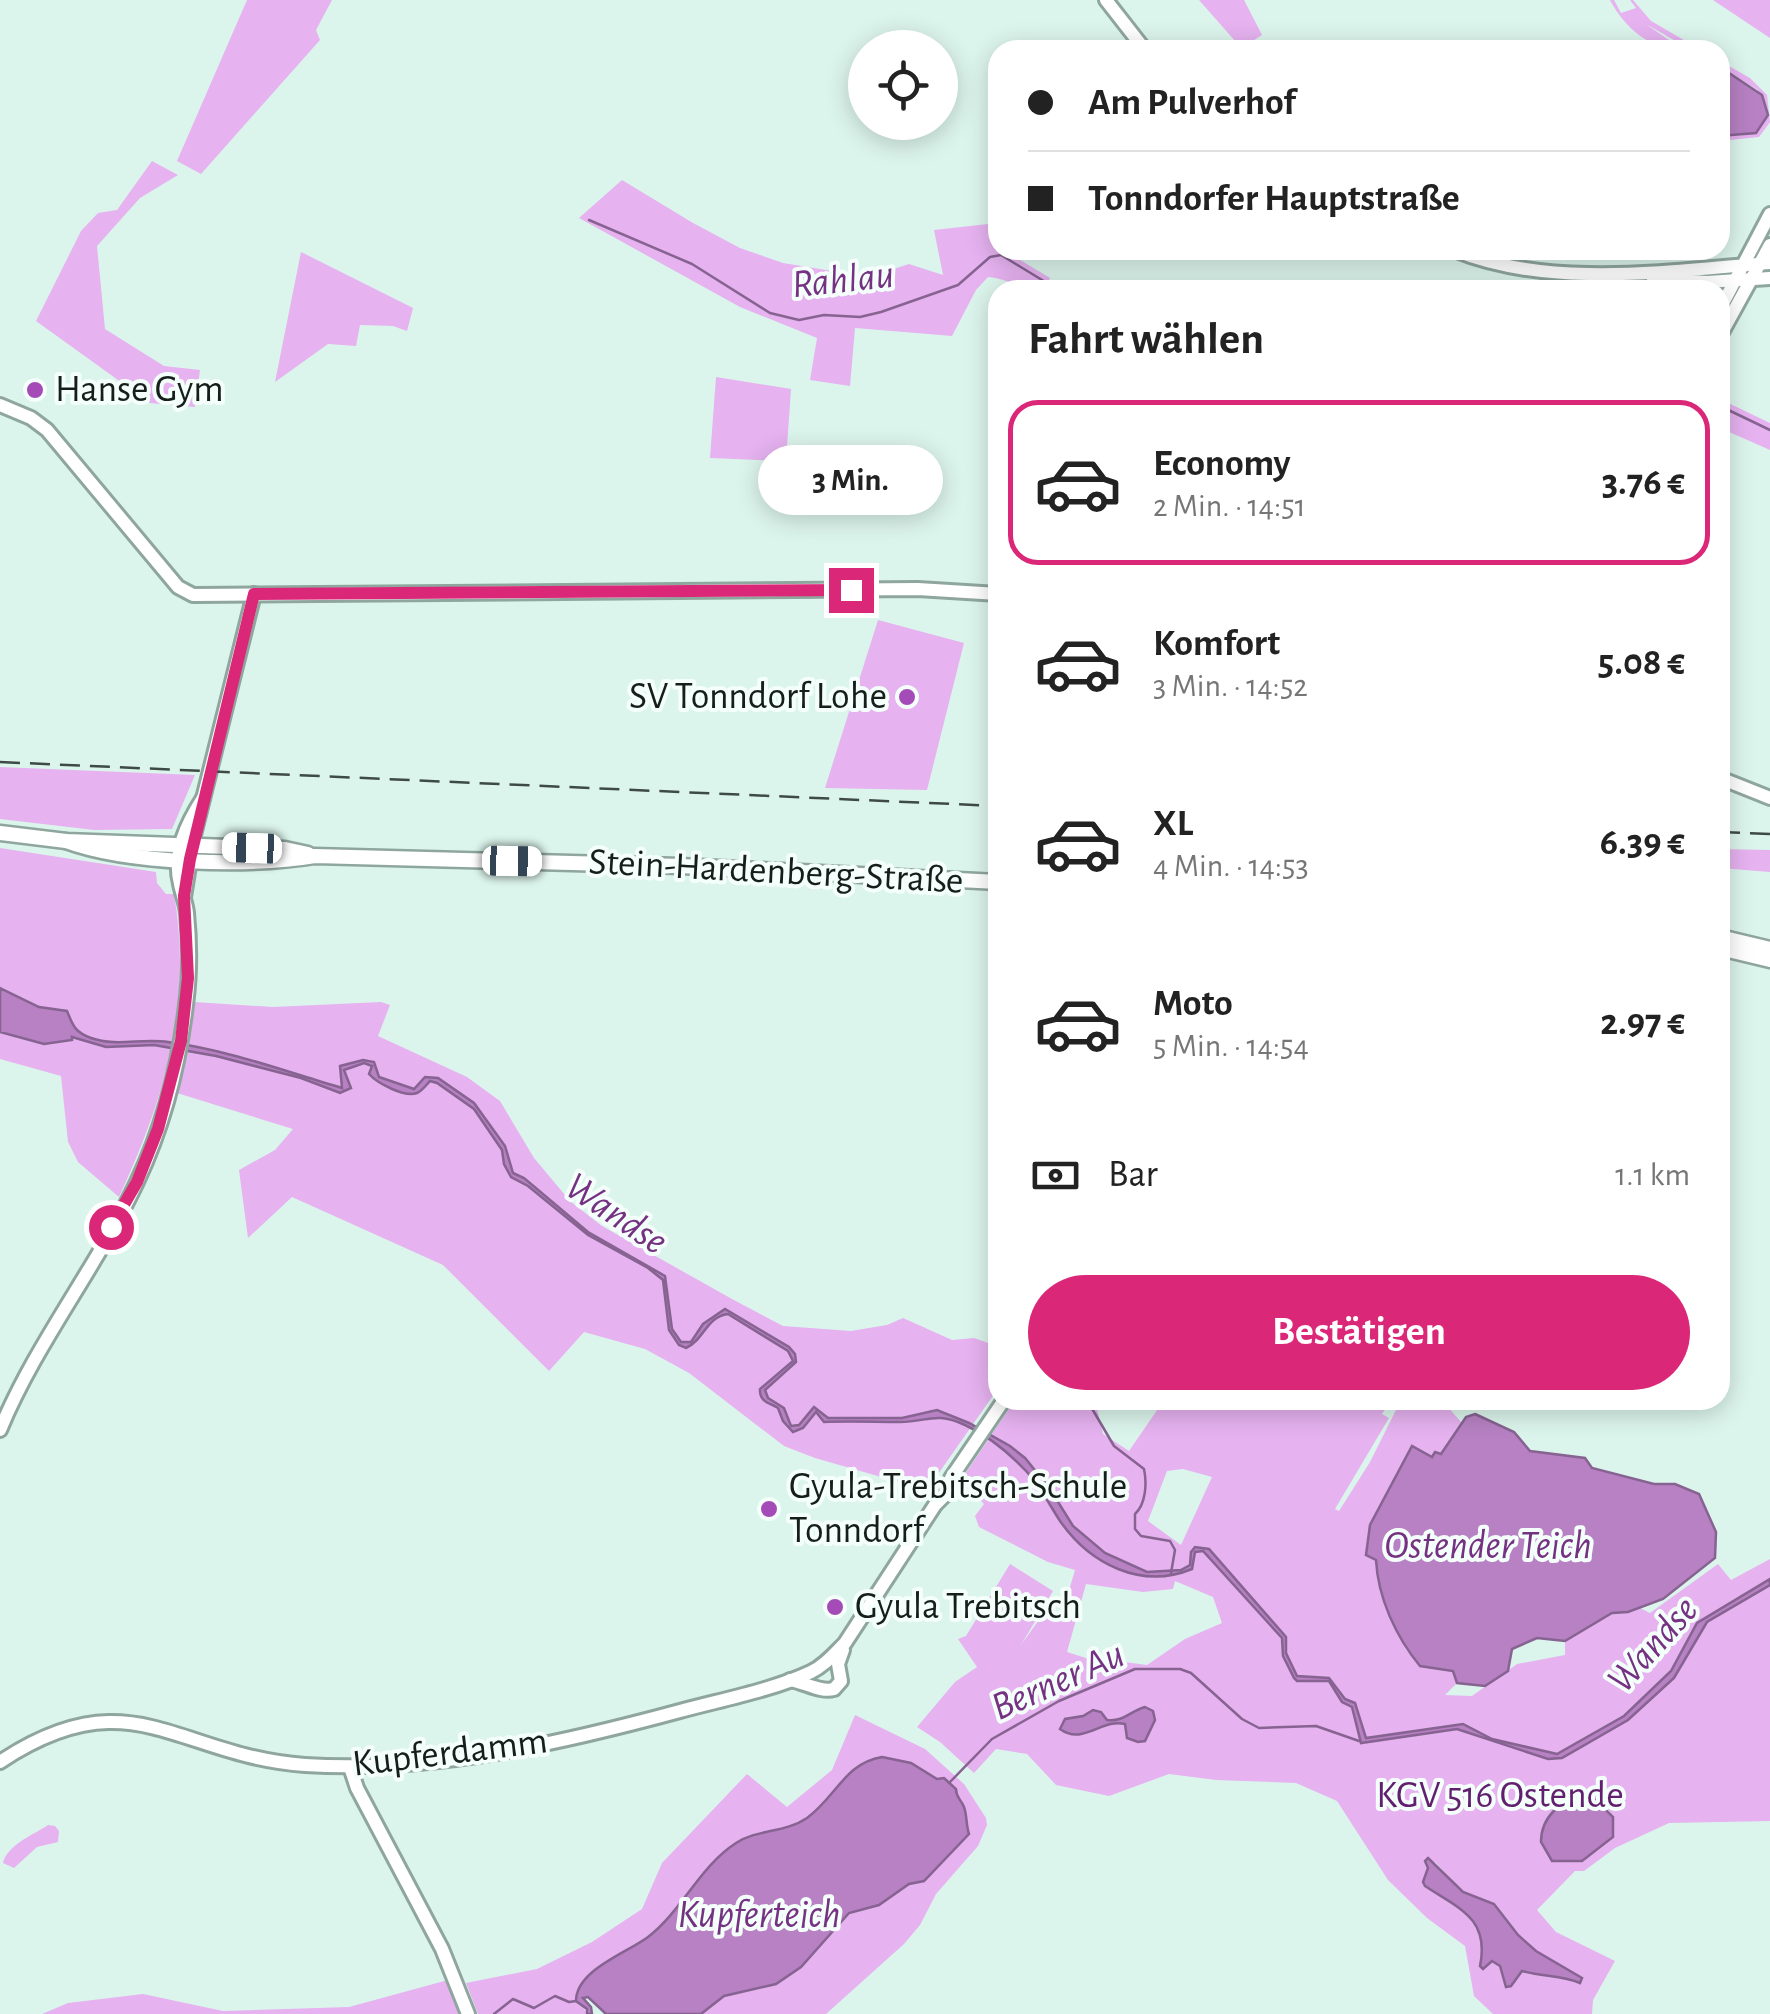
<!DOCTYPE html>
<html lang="de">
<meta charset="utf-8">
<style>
:root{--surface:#fff;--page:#f2f2f2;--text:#222;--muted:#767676;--line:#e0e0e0;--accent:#db2777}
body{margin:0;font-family:"Alegreya Sans",sans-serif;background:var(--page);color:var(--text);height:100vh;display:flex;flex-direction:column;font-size:38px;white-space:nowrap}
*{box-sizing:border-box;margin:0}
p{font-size:32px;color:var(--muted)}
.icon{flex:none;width:55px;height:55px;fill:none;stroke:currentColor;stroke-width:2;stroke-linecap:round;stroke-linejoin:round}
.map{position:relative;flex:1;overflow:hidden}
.side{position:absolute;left:988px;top:280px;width:742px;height:1130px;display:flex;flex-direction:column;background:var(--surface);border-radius:30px;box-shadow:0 5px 25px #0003}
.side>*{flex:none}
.banner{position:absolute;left:988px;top:40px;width:742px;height:220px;border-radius:30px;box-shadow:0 5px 25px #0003;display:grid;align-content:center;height:220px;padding:0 40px;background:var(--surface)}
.tools{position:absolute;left:848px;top:30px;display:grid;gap:20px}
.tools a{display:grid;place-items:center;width:110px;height:110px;border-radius:50%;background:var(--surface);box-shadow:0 5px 25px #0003;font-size:50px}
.end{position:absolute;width:45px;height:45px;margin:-22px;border:12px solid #db2777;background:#fff;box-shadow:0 0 0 5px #fff}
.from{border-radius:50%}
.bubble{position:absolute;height:70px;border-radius:35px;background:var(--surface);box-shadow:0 5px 25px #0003;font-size:32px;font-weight:700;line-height:70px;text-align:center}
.car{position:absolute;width:30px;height:60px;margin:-30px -15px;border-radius:12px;box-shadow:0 0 8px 2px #0007;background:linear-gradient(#fff 24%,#345 0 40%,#fff 0 76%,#345 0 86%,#fff 0)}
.banner b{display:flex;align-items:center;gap:35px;height:95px;font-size:38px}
.banner b+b{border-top:2px solid var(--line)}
.banner i{width:25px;height:25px;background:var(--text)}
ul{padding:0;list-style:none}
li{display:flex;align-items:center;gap:30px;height:165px;margin:0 20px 15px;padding:0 20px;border:5px solid transparent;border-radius:30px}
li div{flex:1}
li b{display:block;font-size:38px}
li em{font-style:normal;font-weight:700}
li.active{border-color:var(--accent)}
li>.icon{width:90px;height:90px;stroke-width:1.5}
h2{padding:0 40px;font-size:45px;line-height:120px}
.pay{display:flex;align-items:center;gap:25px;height:110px;padding:0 40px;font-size:38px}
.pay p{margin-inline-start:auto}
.button{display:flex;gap:20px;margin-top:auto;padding:20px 40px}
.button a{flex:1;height:115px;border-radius:60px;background:var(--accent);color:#fff;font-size:40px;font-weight:700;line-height:115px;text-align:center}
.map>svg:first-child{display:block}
.green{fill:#e6b2f0;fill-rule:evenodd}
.water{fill:#b781c3;stroke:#866391;stroke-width:2.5}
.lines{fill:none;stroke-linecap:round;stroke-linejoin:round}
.stream{stroke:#866391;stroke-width:2.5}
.secondary-casing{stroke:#8fa69e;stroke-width:18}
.primary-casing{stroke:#8fa69e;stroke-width:19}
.secondary{stroke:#fff;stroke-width:12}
.primary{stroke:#fff;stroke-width:14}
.rail{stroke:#3e4a46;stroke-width:2.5;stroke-dasharray:20 10;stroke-linecap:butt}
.route{stroke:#db2777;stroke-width:12}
.poi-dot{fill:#a44bb7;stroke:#f4fefa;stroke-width:4}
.labels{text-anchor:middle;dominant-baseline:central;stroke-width:8;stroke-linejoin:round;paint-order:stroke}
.poi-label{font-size:38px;fill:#151e1b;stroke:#f4fefa;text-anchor:start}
.street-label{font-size:38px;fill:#151e1b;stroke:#f4fefa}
.park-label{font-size:38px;fill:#621f6f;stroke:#f4fefa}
.water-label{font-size:40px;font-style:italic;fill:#753282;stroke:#f4fefa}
</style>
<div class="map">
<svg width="1770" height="2014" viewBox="0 0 1770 2014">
<rect width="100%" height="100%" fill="#dcf5ec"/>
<g class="green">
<path d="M247,0H332L316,30L320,40L201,174L177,161Z"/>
<path d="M1199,0H1244L1262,35L1248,44V50H1243Z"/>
<path d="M1610,0H1614L1621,13L1636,8L1630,0H1633L1651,21L1701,50H1691L1646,24L1683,50C1650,50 1625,28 1610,0Z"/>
<path d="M1713,0H1770V38Z"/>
<path d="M1720,61L1750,78L1767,95L1770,122L1759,137L1720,141V136L1745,135L1758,90L1720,67Z"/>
<path d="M152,161L178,175L140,198L97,246L105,329L164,366L200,370L195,407L150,403L36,321L81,231L98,213L117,210Z"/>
<path d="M622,180L693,223L740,248L783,263L869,277L909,264L943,275L934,230L997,223L998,250H1017V258L1050,278L1045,290C1019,290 1010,279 988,277L976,290L952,336L855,328L850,386L810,380L817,338L740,307L579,218Z"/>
<path d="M301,252L413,308L407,331L393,326L360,325L356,346L328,344L275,382Z"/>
<path d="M716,377L791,389L786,461L710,458Z"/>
<path d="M1720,399L1770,423V450L1720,428Z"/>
<path d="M878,620L964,643L927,790L825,788Z"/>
<path d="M0,767L195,775L172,829L94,830L0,819Z"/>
<path d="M0,848L156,872L157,883L166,894H174C193,1004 165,1098 119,1197L78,1162L68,1142L61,1076L0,1059V1032L44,1044L71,1040L72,1026L62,1009L39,1007L0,988Z"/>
<path d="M1720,849L1770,850V872L1720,868Z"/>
<path d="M194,1002L273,1007L381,1002L390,1005L378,1036L467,1077L500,1101L534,1158L570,1201L602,1226L732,1299L783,1326L851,1331L887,1325L903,1318L952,1340L974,1338L997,1346V1390L931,1484L930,1491L815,1458L784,1446L689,1373L645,1349L584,1332L549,1371L443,1265L292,1197L248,1238L239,1170L275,1150L293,1129L177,1093Z"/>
<path d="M1015,1400H1095L1103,1434L1129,1451L1164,1400H1391L1382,1414L1389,1418L1335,1509L1339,1511L1370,1462L1401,1400H1447L1446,1405L1462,1423L1441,1454L1378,1582L1406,1649L1420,1666L1453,1671L1457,1683L1445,1695L1472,1696L1517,1664L1565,1655V1642L1613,1613H1629L1640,1608L1650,1613L1718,1564L1731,1580L1770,1559V1821L1669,1823L1615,1848L1584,1871H1575L1537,1910L1556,1932L1615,1961L1593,2000L1592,2014H1493L1474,1996L1465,1946L1427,1918L1388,1880L1337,1801L1296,1783L1216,1780L1169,1774L1109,1796L1056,1785L1027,1754L996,1749L974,1773L940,1742L917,1727L955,1682L977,1667L958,1639L966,1636L1010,1564L1053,1591L1021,1645L1041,1617L1063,1611L1075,1570L1048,1562L979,1527L975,1516L984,1504L961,1480ZM1183,1469L1212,1477L1181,1545L1148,1521L1167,1471ZM1175,1581L1213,1597L1222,1623L1185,1639L1147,1665L1117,1661L1108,1665L1067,1652L1086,1584L1143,1592L1173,1589ZM1573,1797C1603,1801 1619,1807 1611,1840L1597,1848L1547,1818ZM1435,1862L1463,1892L1494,1904L1518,1935L1536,1951L1581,1978L1580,1982L1559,1975L1522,1971L1511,1986L1500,1966L1483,1951C1477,1913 1454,1905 1425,1886L1423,1882Z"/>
<path d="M855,1715L925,1749L964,1784L986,1818L987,1825L978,1846L936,1894L920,1925L904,1944L826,2014H701L724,1996L776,1984L801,1967L849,1913L879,1905L909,1884L924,1881L969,1834C966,1825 967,1815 964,1807C961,1799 956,1798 956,1789L944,1778L937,1779L911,1763L831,1796L809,1817L786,1830L737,1842L695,1883L675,1914L647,1938L593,1971L576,1993L587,2014H478L466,1983L537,1969L592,1942L642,1909L662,1863L747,1774L787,1807L832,1770Z"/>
<path d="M48,1825L55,1826L59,1831L58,1842L37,1847L14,1868L3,1863C7,1845 33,1835 48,1825Z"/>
<path d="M448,1980L459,2014H42L68,2003L143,1994L223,2011L349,2007Z"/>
</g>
<g class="water">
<path d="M1720,67L1762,95L1768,115L1756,133L1720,136L1724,91Z"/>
<path d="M0,988L39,1007L67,1011C73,1025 74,1032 91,1038C117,1047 141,1038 168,1042C228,1050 284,1071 342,1088L340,1066L363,1060L374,1062L379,1077L414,1089L425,1077L438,1078L474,1103L505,1146L513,1173L524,1178L588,1232L665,1276L672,1329L681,1342H691L703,1324L725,1309L789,1347L795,1354L796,1362L765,1390L768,1398L784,1408L791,1426L799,1425L814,1407L828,1418H902L937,1410L969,1423L1010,1446L1025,1458L1050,1489L1073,1526L1105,1553L1147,1572L1181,1570L1190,1565L1191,1552L1195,1547L1209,1549L1286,1637V1653L1297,1676L1329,1678L1345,1699L1355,1703L1366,1738L1463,1724L1492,1739L1557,1754L1624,1716L1671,1671L1697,1623L1770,1579V1585L1707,1622L1674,1678L1628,1720L1562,1758L1548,1759L1457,1729L1361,1743L1352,1707L1342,1702L1329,1681H1297L1294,1678L1283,1656L1282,1638L1203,1551L1195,1552L1192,1569C1141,1590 1090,1564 1060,1521C1049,1504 1040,1486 1026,1471C1009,1453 987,1435 965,1425C935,1411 928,1422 900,1422C875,1422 850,1421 824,1422L816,1412L803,1428L793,1432L783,1421L778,1408C770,1403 759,1402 760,1389L793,1361L788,1351L728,1314C706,1317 705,1339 686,1348L679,1345L669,1330L663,1280L648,1268L588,1235L528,1186L511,1177L504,1164L502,1150L474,1109L437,1083L430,1081C426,1085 422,1091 417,1093C405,1098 377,1083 369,1074L372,1066L364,1063L344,1070L351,1088L340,1093L301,1078L216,1056L154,1045L106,1047L72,1037V1040L44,1044L0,1032Z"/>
<path d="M1475,1414L1514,1432L1530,1451L1585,1458L1592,1468L1654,1484H1675L1699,1494L1716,1532L1715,1558L1663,1599L1628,1612L1612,1613L1565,1641L1537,1638L1512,1649L1508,1671L1485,1686L1457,1683L1453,1671L1420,1666C1396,1637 1378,1598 1376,1560L1366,1555L1370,1525L1412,1446L1432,1457L1435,1452L1441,1454L1466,1417Z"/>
<path d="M1145,1707L1153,1711L1155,1720L1145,1741L1138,1742L1127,1738L1125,1724C1102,1718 1083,1746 1060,1729L1065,1719L1083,1716L1093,1710L1101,1712L1107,1720C1124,1722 1130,1711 1145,1707Z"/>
<path d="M882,1757L911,1763L937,1779L944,1778L956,1789C956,1798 961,1799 964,1807C967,1815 966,1825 969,1834L924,1881L909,1884L879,1905L849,1913L801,1967L776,1984L724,1996L701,2014H606L588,1997L583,1998L591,2007L592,2014H587V2009L576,2001C576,1970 627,1953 648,1937C682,1911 699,1867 736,1843C757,1829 785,1833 807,1818C836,1797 845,1763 882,1757Z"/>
<path d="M1585,1796L1596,1800L1613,1817V1837L1582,1861H1552L1541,1842C1541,1817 1561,1799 1585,1796Z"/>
<path d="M1428,1858L1463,1892L1494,1904L1518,1935L1536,1951L1582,1978L1580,1983C1562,1975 1543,1977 1522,1971L1511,1986L1506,1987L1500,1966L1492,1961L1483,1969L1480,1966C1490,1918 1458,1908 1425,1886L1423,1882L1428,1868L1425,1861Z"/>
</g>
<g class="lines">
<g class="stream">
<path d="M589,220L692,264L770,313L799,320L824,315L860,317L881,312L958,285L990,257L1001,255L1047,283"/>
<path d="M1720,406L1770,430"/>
<path d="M1087,1400L1114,1446L1144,1469C1147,1483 1146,1504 1135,1514V1529L1141,1536L1170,1541L1175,1550L1171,1573"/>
<path d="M949,1783L992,1739L1059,1701L1135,1669H1180L1191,1673L1242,1719L1259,1728L1316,1726L1359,1741"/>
<path d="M494,2014L513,1999L534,2008L555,1996L569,2002L576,2001"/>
</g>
<defs>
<g id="secondary">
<path d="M1106,0L1145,50"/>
<path d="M1454,250C1549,289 1669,271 1770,263"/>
<path d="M1653,279L1707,282L1770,278"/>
<path d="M1720,309L1770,214"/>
<path d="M1720,336L1770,245"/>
<path d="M0,405L31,418L47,430L178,587L193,595L918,589L998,594"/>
<path d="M1720,778L1770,798"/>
<path d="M184,897L194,835L254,594"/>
<path d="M0,1430C36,1343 97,1267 137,1182C163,1127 179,1065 186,1005C190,975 190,943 187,913C186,903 182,894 180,884C172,853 187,823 203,798"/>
<path d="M951,1478L1004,1400"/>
<path d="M790,1680C804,1682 821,1693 834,1689L841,1681L838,1664L843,1650"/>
<path d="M0,1762C131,1675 177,1756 305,1765C431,1773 558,1744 680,1711C720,1700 773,1690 811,1672C825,1665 834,1654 845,1643L935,1505L952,1488L955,1475"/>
<path d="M350,1767L357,1788L442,1949L468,2014"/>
</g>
<g id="primary">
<path d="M0,833L66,841L285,849L308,854"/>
<path d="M66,841C128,864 249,867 315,856L681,866L998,882"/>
<path d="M1720,937L1770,949"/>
<path d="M1720,948L1770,960"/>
</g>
</defs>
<use href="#secondary" class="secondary-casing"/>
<use href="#primary" class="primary-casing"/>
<use href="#secondary" class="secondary"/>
<use href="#primary" class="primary"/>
<g class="rail">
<path d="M0,762L998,806"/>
<path d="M1720,832L1770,834"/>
</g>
</g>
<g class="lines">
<path class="route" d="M111,1227L137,1182L158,1129L181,1041L188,978L184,896L190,859L254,594L851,590"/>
</g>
<g class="poi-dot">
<circle cx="35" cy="390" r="10"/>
<circle cx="907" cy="697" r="10"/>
<circle cx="769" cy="1509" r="10"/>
<circle cx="835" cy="1607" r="10"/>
</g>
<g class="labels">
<g class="poi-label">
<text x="55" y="390">Hanse Gym</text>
<text x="887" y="697" text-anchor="end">SV Tonndorf Lohe</text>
<text x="789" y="1487">Gyula-Trebitsch-Schule<tspan x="789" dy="44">Tonndorf</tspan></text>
<text x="855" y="1607">Gyula Trebitsch</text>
</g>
<g class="street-label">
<text transform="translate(776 872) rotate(3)">Stein-Hardenberg-Straße</text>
<text transform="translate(450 1753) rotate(-7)">Kupferdamm</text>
</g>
<g class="park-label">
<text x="1500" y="1796">KGV 516 Ostende</text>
</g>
<g class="water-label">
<text transform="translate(843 280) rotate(-6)">Rahlau</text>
<text transform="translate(616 1214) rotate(34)">Wandse</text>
<text x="1488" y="1546">Ostender Teich</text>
<text transform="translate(1653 1645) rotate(-48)">Wandse</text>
<text transform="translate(1058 1681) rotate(-24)">Berner Au</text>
<text x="759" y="1915">Kupferteich</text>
</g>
</g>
</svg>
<div class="tools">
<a><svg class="icon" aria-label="locate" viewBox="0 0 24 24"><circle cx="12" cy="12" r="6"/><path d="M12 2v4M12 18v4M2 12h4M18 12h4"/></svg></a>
</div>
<i class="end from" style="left:111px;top:1227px"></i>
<i class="end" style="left:851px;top:590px"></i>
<div class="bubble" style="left:758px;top:445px;width:185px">3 Min.</div>
<i class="car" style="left:252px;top:848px;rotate:272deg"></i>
<i class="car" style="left:512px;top:861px;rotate:91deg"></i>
<div class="banner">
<b><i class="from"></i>Am Pulverhof</b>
<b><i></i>Tonndorfer Hauptstraße</b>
</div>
<section class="side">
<h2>Fahrt wählen</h2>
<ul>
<li class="active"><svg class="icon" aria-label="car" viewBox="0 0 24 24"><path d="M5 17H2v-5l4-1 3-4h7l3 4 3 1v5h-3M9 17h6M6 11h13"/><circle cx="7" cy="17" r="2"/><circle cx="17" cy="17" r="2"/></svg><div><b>Economy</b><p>2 Min. · 14:51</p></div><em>3.76 €</em></li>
<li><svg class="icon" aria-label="car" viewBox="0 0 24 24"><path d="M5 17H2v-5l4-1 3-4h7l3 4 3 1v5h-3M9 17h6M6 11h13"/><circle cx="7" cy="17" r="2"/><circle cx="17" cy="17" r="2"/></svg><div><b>Komfort</b><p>3 Min. · 14:52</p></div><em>5.08 €</em></li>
<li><svg class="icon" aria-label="car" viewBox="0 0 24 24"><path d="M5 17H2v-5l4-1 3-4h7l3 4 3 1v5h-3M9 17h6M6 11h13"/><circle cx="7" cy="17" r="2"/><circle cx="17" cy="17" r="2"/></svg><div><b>XL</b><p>4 Min. · 14:53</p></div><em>6.39 €</em></li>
<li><svg class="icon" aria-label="car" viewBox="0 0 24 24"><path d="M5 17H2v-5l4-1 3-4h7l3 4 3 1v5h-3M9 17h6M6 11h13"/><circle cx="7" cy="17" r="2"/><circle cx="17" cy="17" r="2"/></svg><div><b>Moto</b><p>5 Min. · 14:54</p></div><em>2.97 €</em></li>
</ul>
<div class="pay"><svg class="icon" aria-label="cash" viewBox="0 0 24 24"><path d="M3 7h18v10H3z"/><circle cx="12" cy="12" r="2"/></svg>Bar<p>1.1 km</p></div>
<div class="button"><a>Bestätigen</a></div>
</section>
</div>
